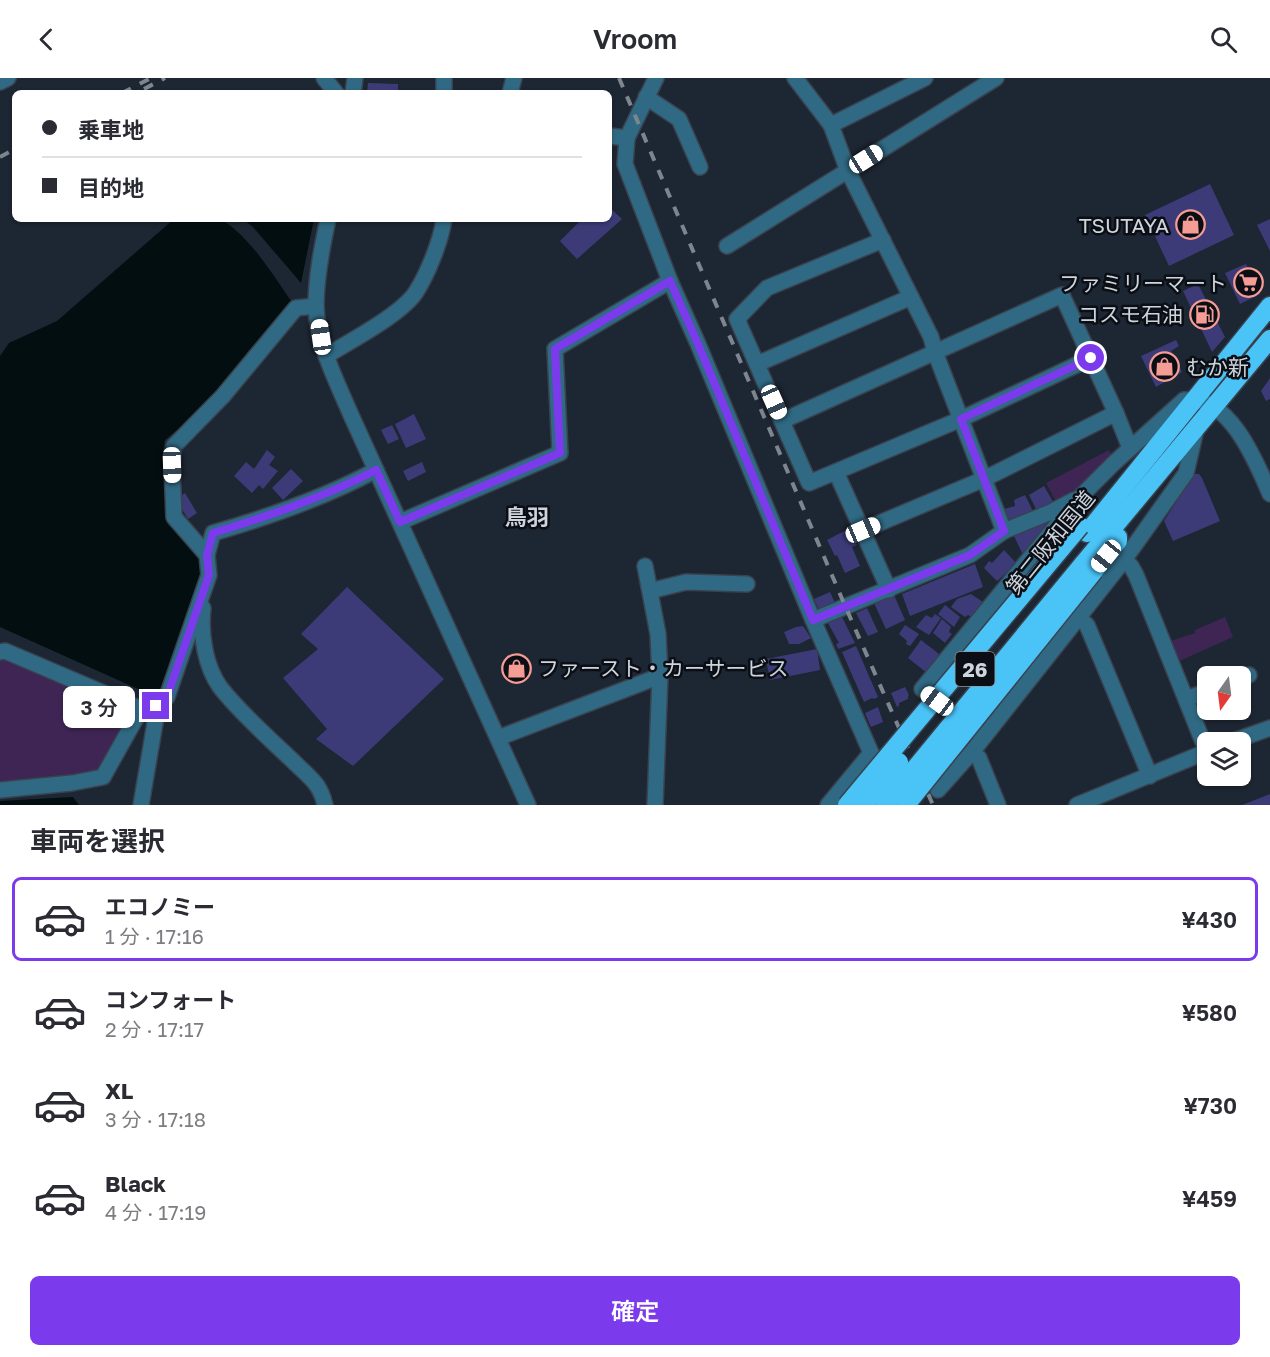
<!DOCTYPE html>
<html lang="ja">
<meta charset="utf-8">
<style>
:root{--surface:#fff;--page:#f7f7f7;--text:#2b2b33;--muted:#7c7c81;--line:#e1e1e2;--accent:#7c3aed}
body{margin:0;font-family:"Golos Text","Noto Sans JP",sans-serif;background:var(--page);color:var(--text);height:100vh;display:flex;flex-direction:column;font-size:22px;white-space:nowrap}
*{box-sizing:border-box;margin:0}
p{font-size:20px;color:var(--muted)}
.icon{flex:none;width:33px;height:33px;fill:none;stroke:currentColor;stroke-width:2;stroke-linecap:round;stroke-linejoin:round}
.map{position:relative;height:727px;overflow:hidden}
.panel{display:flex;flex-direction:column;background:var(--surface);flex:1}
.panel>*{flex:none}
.guide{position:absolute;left:12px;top:12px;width:600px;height:132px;border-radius:9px;box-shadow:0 2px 4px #0004;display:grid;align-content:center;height:132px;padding:0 30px;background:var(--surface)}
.needle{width:39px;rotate:194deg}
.tools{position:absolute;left:1197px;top:588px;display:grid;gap:12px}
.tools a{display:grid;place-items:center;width:54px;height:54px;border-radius:9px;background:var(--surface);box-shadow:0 2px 4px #0004;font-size:30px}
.end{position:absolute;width:27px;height:27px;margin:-14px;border:8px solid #7c3aed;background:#fff;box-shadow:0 0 0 3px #fff}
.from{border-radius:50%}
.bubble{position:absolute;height:42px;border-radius:9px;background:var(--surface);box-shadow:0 2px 4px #0004;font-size:20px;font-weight:600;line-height:42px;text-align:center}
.car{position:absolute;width:18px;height:36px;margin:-18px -9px;border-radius:8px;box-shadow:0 0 4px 2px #0007;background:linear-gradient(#fff 24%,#345 0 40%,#fff 0 76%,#345 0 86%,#fff 0)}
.guide b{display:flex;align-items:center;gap:21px;height:57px;font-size:22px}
.guide b+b{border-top:2px solid var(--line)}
.guide i{width:15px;height:15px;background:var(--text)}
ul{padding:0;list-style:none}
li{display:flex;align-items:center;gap:18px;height:84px;margin:0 12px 9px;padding:0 18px;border:3px solid transparent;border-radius:9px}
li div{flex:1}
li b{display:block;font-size:22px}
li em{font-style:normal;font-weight:600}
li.active{border-color:var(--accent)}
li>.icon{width:54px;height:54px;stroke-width:1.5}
h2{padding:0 30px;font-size:27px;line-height:72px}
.action{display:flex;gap:12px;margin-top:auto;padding:12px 30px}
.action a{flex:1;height:69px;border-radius:9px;background:var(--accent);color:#fff;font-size:24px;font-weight:600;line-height:69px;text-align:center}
header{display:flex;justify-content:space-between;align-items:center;height:78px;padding:0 30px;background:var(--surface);font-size:27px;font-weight:600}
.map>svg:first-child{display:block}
.green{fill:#3e2553}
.water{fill:#020e10}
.building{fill:#3c3b78}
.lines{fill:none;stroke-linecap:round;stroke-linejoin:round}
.minor-casing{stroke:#39424e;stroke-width:18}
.highway-casing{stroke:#39424e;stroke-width:21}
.minor{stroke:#306983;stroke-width:15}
.highway{stroke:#4ac3f7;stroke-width:18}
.rail{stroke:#7d858f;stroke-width:4;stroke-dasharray:10 10;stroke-linecap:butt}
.highway-bridge-casing{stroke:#39424e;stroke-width:21;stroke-linecap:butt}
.highway-bridge{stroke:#4ac3f7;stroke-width:18}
.route{stroke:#7c3aed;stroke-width:8}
.labels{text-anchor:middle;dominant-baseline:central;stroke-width:5;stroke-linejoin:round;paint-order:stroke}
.shield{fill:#0b0f15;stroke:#9399a0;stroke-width:1.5}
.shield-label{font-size:20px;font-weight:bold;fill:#cdd4dc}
.poi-label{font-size:21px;fill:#cdd4dc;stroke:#0b0f15;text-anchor:end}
.street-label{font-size:21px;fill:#cdd4dc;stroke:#0b0f15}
.neighbourhood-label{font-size:22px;font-weight:bold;fill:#cdd4dc;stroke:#0b0f15}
</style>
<header><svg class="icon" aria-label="back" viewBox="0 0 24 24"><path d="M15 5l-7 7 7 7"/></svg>Vroom<svg class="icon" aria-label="search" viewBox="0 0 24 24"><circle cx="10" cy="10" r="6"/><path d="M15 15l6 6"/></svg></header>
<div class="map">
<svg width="1270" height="727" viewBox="0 0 1270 727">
<rect width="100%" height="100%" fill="#1d2633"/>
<g class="green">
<path d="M1109,372L1114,382L1059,429L1046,405Z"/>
<path d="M1225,539L1233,559L1175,585L1165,565L1195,555V552Z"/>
<path d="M0,580L25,586L133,634L103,690L92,697L0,707Z"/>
</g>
<g class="water">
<path d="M174,141C185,141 212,138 221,142C246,154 275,199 291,223L279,245L216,320L165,362L163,372L168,438L175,452L202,483V500L164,612L147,615L0,549V278L9,265L57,243Z"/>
<path d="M243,141H314L301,205L253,149Z"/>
<path d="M73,719L79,727H0V723Z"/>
</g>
<g class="building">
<path d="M368,5L398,6V15H367Z"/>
<path d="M1210,106L1234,157L1169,188L1145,137Z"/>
<path d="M609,129L622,141L577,181L560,163L582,141H609Z"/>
<path d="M1270,141V173L1257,147Z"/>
<path d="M1246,186L1260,216L1240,226L1225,195Z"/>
<path d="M1198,206L1225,259L1212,274L1183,213Z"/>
<path d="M1176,262L1179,268L1171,273L1182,294L1156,309L1141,278Z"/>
<path d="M1270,300V321L1266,323L1261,313Z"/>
<path d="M414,336L426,361L406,370L395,346Z"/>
<path d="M392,347L399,361L388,366L381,352Z"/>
<path d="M267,372L275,379L269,387L278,393L263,411L259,407L252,415L234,398L246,384L254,391Z"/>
<path d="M422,384L426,394L408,403L403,393Z"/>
<path d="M291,391L303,403L283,422L272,410Z"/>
<path d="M1194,396H1199L1202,400L1220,443L1173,463L1164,443Z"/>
<path d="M1044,408L1055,427L1038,435L1029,417Z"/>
<path d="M185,415L197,435L188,441L176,421Z"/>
<path d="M1025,417L1034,435L1009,446L1004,431L1015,428L1014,422Z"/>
<path d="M1050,439L1053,442L1023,477L1013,456Z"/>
<path d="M850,450L857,467L852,469L860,488L845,495L837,477L835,478L827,462Z"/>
<path d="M1004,472L1017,486L997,503L984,490L989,483L992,485Z"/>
<path d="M975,486L983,509L910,538L902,516Z"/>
<path d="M347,509L444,601L353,688L316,661L327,651L283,600L318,571L301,556Z"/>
<path d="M830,514L836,527L820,534L814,521Z"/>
<path d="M971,516L983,524L973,540L968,537L965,539L951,529L957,521Z"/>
<path d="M894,517L905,542L886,551L874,525Z"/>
<path d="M945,527L960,539L954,549L938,536Z"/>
<path d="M867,530L878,554L868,558L856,535Z"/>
<path d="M935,536L941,540L929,557L916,549L926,537L932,540Z"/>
<path d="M842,539L855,565L838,571L836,566L839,565L828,545Z"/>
<path d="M942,541L951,549L949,554L952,556L945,565L933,555Z"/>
<path d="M905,547L919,556L910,568L906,566L907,563L899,556Z"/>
<path d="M803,548L811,560L799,566H789L784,554L796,549Z"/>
<path d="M921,562L939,576L927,595L908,580Z"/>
<path d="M856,568L878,619L874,621L872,620L864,624L842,574Z"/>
<path d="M817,571L820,592L770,602L766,581Z"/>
<path d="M905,609L909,617L908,618V621L899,625V628L897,629L891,615Z"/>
<path d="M878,629L883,644L871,649L865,635Z"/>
<path d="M1270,716V727H1242Z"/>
</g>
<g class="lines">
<defs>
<g id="minor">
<path d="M324,0L336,15"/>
<path d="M444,0V15"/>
<path d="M656,0L627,60L625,86L670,203L698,266L813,542L882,700"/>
<path d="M795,0L831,47L848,93L931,259L935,274L1004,453"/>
<path d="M0,4L8,0"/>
<path d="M353,15L355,0"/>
<path d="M510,15L514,0"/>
<path d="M646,19L679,41L700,89"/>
<path d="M831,47L925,0"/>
<path d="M609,58L627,60"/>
<path d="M328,141C322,169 316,199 316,228C317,266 336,302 351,337L528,727"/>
<path d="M883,162L767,210L737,241L809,405L961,341L1091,280"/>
<path d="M727,168L996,0"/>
<path d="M326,278C350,263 402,236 416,214C428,195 441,163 444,141"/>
<path d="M757,286L911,219"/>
<path d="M782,343L1062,217L1116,335L1130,370"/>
<path d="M836,394L889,512"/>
<path d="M400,444L560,375L555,271L670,203"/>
<path d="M863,452L984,401L1116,335"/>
<path d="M207,477L174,439L172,387L174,368L223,318L296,230L316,228"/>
<path d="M1124,482L1131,488L1136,497L1207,674"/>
<path d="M645,488L658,556L660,598L655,727"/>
<path d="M650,513L686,504L747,506"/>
<path d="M203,530C200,555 205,588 220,609C240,635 270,661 294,684C310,700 320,705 325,727"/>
<path d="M1078,539L1087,547L1150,698"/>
<path d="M813,542L970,477L1004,453L1051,434L1074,422"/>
<path d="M0,574L5,573L141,631"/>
<path d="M1240,600L1249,597"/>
<path d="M1186,621L1208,613"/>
<path d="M984,658L922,611L1080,419L1114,385L1184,322C1228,315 1256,383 1270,416"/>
<path d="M498,660L660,598"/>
<path d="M1231,664L1270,650"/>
<path d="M972,674L979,680L998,727"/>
<path d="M0,712L72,705L103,699L141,631L156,628L167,619L209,497L207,477L213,455C265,440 328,418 376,392"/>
<path d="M938,712L972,674L1124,482L1186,395L1196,352"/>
<path d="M141,727L155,645L156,628"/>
<path d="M828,727L871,675"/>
<path d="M1077,727L1208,673"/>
</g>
<g id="highway">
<path d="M1087,455L1270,228"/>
<path d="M1083,486L1270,261"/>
<path d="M1094,493L1118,463V459"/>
</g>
</defs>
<use href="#minor" class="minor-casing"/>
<use href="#highway" class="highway-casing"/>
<use href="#minor" class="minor"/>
<use href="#highway" class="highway"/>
<g class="rail">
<path d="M619,0L846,530L933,727"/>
<path d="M144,11L165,0"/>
<path d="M122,15L151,0"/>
<path d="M0,79L15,71"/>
</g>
<defs>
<g id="highway-bridge">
<path d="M847,727L1080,448"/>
<path d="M864,727L899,684"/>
<path d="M885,727L1083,486"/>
<path d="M906,727L1094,493"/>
</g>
</defs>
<use href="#highway-bridge" class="highway-bridge-casing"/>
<use href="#highway-bridge" class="highway-bridge"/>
</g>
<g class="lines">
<path class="route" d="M156,628L167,619L209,497L207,477L213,455C266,439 327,418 376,392L400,444L560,375L555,271L670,203L698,266L813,542L970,477L1004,453L961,341L1091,280"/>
</g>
<defs>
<symbol id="shop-ring" viewBox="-11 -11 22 22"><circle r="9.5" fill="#0b0f15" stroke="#f59c95" stroke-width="1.5"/><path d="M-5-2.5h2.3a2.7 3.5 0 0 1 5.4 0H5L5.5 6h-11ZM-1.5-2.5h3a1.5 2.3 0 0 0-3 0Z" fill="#f59c95"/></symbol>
<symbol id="supermarket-ring" viewBox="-11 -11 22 22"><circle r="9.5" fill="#0b0f15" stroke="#f59c95" stroke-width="1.5"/><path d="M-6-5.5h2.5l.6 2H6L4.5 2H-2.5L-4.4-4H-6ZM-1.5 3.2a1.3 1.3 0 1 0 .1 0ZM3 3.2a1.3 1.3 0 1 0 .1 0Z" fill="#f59c95"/></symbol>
<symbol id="fuel-ring" viewBox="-11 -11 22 22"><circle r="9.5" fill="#0b0f15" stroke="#f59c95" stroke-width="1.5"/><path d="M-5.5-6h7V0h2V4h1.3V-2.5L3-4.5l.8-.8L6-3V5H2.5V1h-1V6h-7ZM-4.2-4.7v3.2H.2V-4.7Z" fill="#f59c95"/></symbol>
</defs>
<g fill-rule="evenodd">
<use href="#shop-ring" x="1174" y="130" width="33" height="33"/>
<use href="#supermarket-ring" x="1232" y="188" width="33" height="33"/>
<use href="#fuel-ring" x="1188" y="220" width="33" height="33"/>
<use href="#shop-ring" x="1148" y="272" width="33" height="33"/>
<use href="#shop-ring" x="500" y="574" width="33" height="33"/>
</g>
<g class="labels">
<rect class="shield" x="955.5" y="574" width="39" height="34" rx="4.5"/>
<g class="shield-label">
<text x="975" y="591">26</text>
</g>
<g class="poi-label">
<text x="1169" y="147">TSUTAYA</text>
<text x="1227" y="205">ファミリーマート</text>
<text x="1183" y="236">コスモ石油</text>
<text x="1186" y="289" text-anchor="start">むか新</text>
<text x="538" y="590" text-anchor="start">ファースト・カーサービス</text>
</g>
<g class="street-label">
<text transform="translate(1050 464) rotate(-51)">第二阪和国道</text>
</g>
<g class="neighbourhood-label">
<text x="527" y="438">鳥羽</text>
</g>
</g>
</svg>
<div class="tools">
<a><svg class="needle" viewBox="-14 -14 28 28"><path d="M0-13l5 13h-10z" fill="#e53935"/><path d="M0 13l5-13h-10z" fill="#7c7c81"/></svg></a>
<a><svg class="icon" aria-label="layers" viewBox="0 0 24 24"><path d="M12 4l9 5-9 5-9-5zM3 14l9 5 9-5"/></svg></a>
</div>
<i class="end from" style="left:1091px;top:280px"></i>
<i class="end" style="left:156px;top:628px"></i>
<div class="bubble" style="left:63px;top:608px;width:72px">3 分</div>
<i class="car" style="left:866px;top:81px;rotate:58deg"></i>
<i class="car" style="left:321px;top:259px;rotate:352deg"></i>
<i class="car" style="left:774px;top:324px;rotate:156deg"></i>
<i class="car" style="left:172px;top:387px;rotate:178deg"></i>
<i class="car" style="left:863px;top:452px;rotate:67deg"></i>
<i class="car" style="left:1106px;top:478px;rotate:219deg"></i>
<i class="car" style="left:937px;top:623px;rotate:307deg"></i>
<div class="guide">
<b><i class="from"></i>乗車地</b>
<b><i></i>目的地</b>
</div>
</div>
<section class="panel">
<h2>車両を選択</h2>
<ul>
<li class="active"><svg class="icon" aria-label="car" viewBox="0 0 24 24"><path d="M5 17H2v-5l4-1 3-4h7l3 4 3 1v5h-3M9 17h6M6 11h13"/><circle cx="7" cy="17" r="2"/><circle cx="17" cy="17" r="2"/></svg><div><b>エコノミー</b><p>1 分 · 17:16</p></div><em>¥430</em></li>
<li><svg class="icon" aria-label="car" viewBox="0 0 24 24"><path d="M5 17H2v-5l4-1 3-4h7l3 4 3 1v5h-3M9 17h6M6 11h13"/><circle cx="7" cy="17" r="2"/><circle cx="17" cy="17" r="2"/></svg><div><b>コンフォート</b><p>2 分 · 17:17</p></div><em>¥580</em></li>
<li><svg class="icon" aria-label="car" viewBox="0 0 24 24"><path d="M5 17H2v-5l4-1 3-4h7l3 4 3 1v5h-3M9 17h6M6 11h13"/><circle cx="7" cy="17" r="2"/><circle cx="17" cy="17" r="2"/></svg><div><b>XL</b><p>3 分 · 17:18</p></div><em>¥730</em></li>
<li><svg class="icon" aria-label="car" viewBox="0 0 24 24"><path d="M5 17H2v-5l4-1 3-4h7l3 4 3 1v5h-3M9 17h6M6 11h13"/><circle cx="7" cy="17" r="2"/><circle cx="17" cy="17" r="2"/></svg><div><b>Black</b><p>4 分 · 17:19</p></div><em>¥459</em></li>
</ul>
<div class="action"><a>確定</a></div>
</section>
